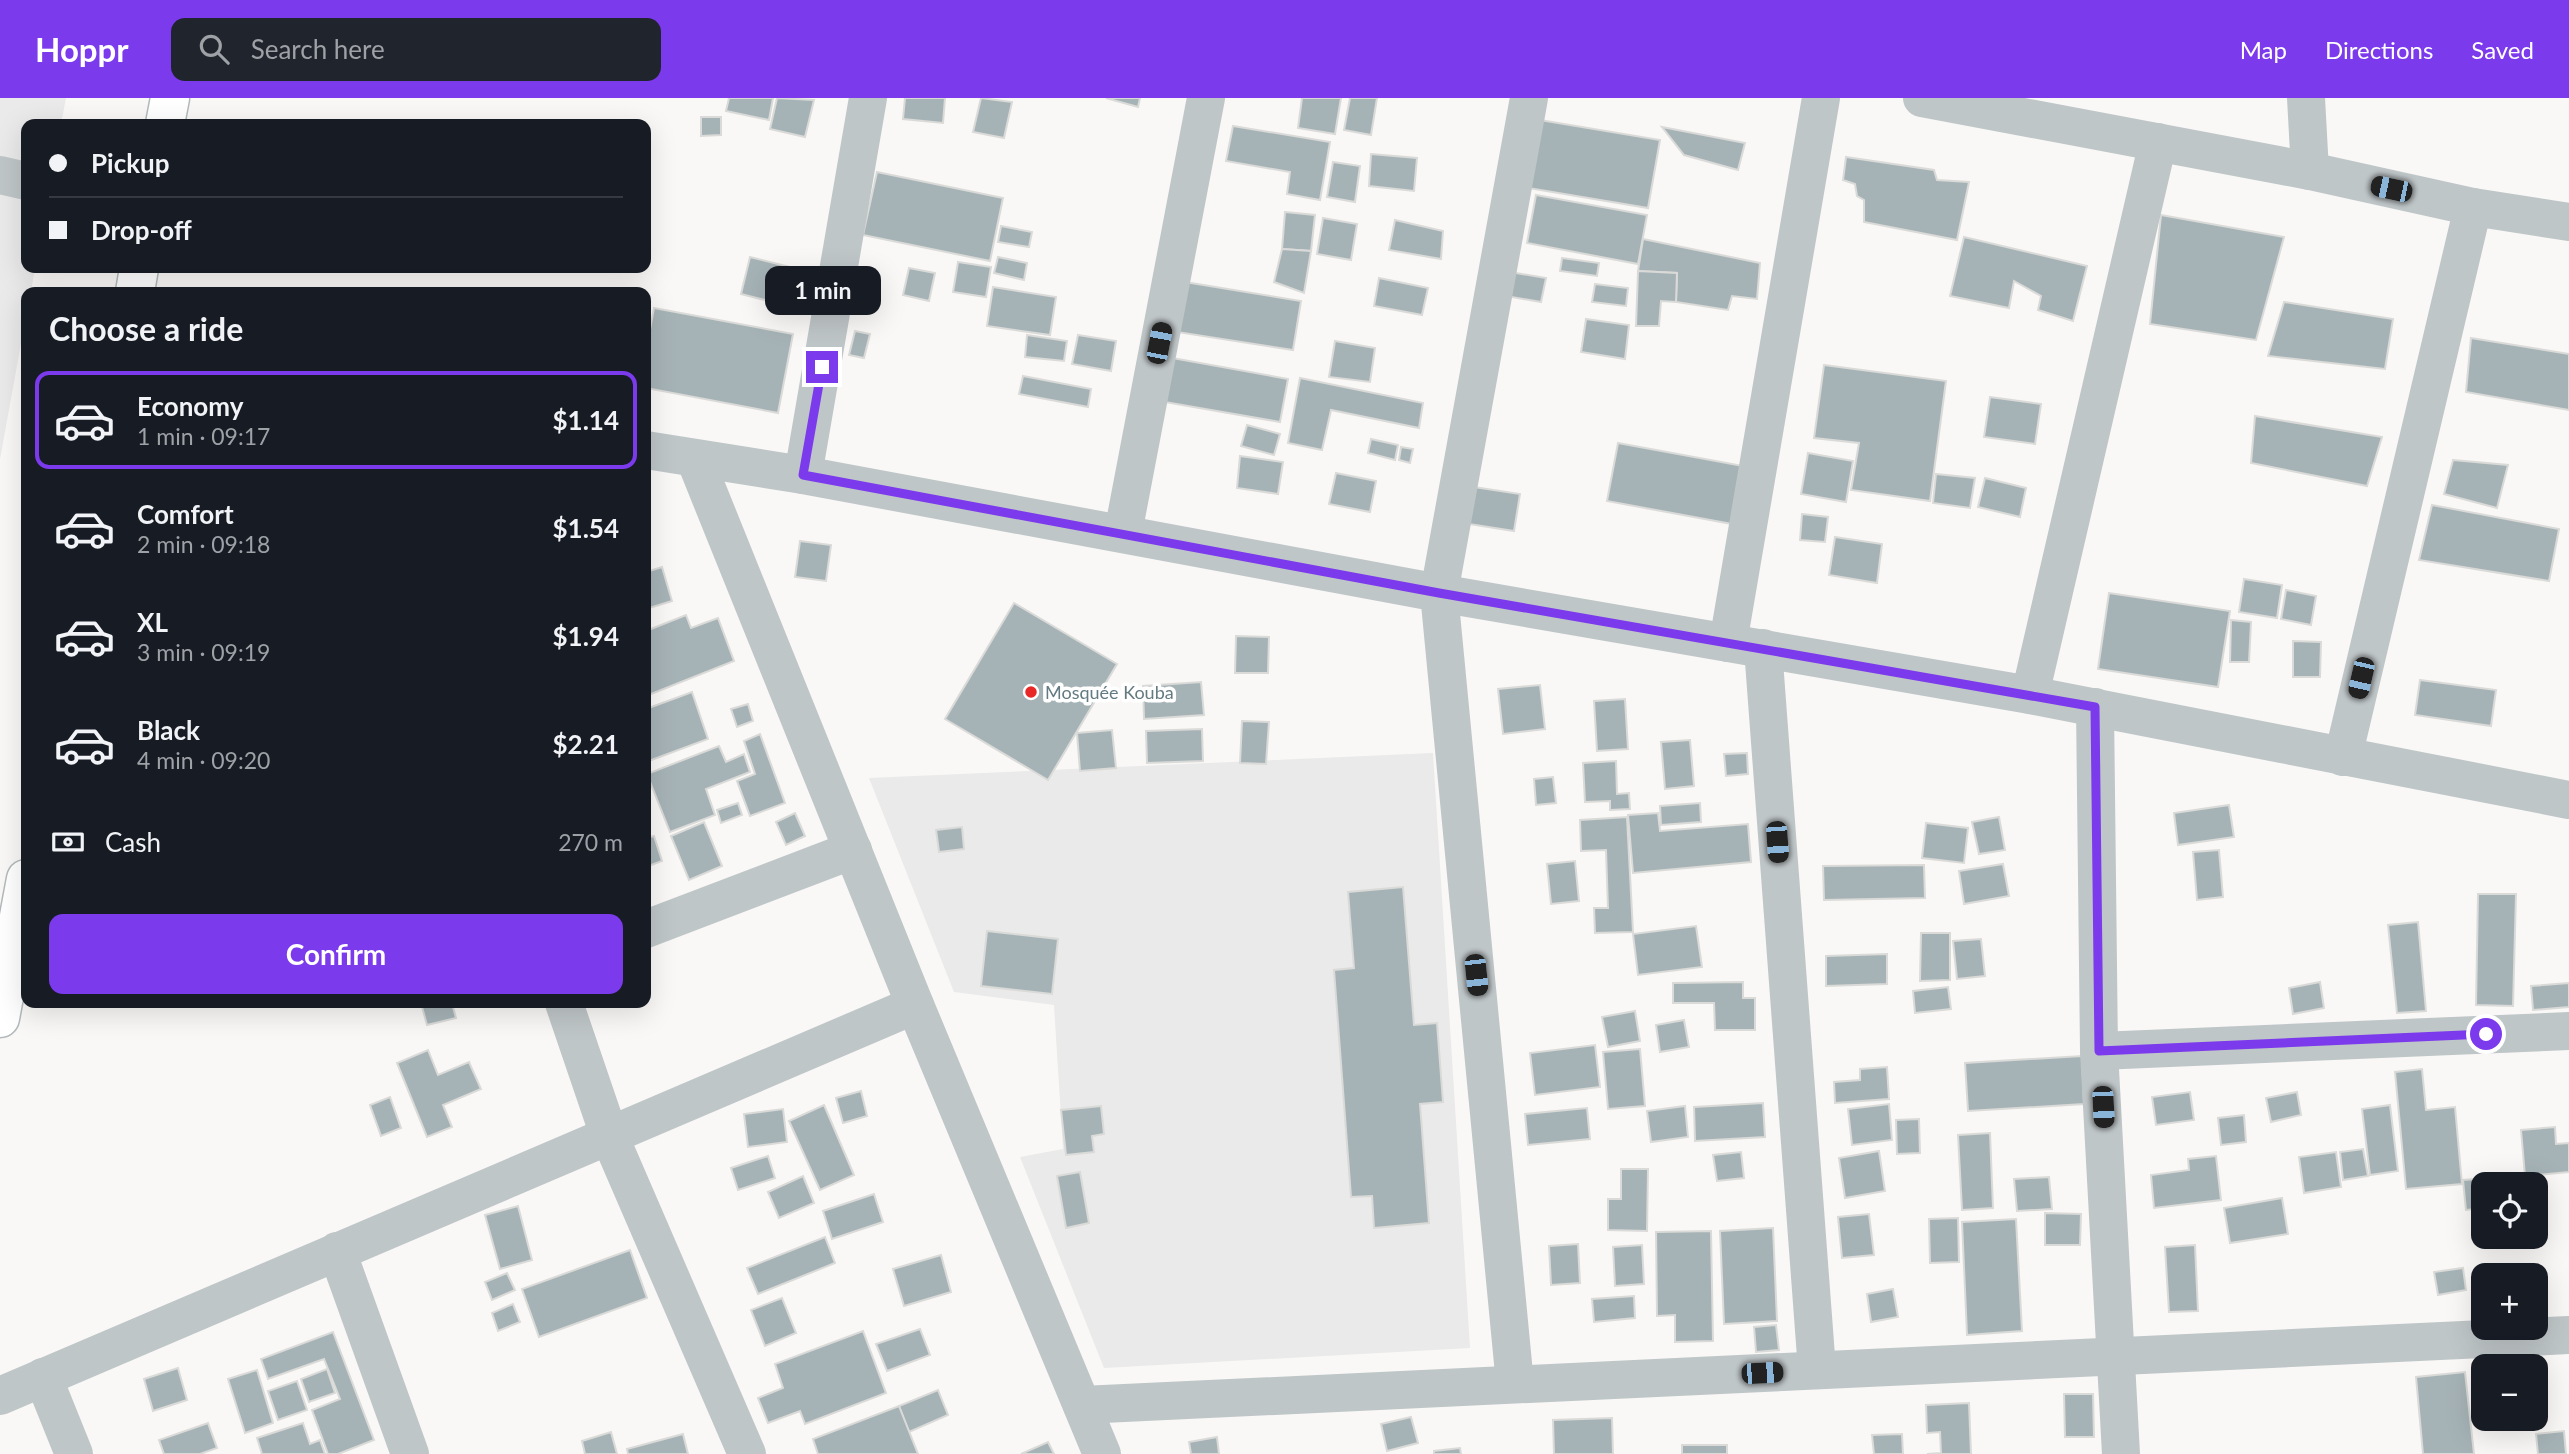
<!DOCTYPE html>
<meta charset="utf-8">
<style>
:root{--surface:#171b24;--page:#20242c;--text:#f1f3f6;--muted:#9ea1a6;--line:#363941;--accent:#7c3aed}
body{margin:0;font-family:Lato,sans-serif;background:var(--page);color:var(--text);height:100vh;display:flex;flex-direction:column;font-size:26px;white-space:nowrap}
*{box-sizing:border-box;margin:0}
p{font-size:23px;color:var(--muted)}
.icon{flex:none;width:38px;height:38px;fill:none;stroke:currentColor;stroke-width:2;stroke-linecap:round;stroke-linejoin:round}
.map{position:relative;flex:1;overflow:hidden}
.side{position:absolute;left:21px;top:189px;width:630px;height:721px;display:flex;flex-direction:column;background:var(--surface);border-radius:14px;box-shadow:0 7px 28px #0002}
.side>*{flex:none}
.top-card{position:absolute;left:21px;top:21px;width:630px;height:154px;border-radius:14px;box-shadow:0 7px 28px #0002;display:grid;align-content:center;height:154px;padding:0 28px;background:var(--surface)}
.fabs{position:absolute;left:2471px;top:1074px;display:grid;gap:14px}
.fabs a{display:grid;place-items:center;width:77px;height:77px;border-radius:14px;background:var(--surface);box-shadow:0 7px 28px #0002;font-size:35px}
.end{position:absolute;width:32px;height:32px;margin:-16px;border:9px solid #7c3aed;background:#fff;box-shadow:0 0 0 4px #fff}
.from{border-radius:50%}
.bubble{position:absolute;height:49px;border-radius:14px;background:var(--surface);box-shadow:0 7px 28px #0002;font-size:23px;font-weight:700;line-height:49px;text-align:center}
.car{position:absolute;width:21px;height:42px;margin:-21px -10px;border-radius:9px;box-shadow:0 0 5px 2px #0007;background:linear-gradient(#222 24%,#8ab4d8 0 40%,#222 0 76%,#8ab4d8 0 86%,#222 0)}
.top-card b{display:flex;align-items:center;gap:24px;height:66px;font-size:26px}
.top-card b+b{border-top:2px solid var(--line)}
.top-card i{width:18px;height:18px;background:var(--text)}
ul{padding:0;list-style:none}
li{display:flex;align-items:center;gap:21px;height:98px;margin:0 14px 10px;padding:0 14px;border:4px solid transparent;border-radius:14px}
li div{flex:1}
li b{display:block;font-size:26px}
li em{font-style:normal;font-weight:700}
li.on{border-color:var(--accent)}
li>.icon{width:63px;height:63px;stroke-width:1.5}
h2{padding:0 28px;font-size:32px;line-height:84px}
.pay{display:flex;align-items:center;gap:18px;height:77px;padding:0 28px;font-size:26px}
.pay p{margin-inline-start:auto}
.cta{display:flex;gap:14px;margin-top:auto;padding:14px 28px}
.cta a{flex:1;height:80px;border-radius:14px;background:var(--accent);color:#fff;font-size:28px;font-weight:700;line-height:80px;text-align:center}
header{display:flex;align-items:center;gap:42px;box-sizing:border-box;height:98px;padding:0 35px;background:var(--accent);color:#fff}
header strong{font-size:33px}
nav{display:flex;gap:38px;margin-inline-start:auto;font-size:24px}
.search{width:490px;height:63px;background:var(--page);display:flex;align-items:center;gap:18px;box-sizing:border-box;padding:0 24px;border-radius:14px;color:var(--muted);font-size:26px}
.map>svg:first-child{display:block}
.built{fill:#e9eae9}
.building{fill:#a6b3b6;stroke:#dadad8;stroke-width:2}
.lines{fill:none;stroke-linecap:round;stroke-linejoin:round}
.major-casing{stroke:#b3babc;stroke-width:41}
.minor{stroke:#bfc6c8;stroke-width:38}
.major{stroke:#fff;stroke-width:38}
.route{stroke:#7c3aed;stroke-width:9}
.poi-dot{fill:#e82826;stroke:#fff;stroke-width:2.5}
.labels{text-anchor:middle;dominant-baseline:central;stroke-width:7;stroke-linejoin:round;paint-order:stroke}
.poi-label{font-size:18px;fill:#637a82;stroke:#fff;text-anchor:start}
</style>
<header>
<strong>Hoppr</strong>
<div class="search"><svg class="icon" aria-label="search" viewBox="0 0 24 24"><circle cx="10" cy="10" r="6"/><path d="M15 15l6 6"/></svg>Search here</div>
<nav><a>Map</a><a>Directions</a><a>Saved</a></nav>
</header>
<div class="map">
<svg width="2569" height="1356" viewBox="0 0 2569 1356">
<rect width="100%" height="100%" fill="#f9f8f6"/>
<g class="built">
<path d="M0,0H66L61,26H26V170H35L31,194H26V218L0,361Z"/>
<path d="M1433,655L1470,1250L1104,1270L1020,1059L1063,1051L1054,907L954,894L869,680Z"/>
</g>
<g class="building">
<path d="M729,0H773L769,22L726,13Z"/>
<path d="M777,0L814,2L805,39L770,31Z"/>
<path d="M905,0H945L943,25L903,21Z"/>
<path d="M981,0L1012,4L1004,40L973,34Z"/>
<path d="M1106,0H1140L1138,9Z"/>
<path d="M1302,0H1341L1335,36L1298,30Z"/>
<path d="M1350,0H1377L1371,37L1344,32Z"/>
<path d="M701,19H721V37L701,38Z"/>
<path d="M1534,21L1660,42L1648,110L1523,89Z"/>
<path d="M1233,28L1330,44L1320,102L1287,96L1290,74L1226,63Z"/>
<path d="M1662,29L1745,45L1738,72L1684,57Z"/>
<path d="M1371,56L1417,60L1414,93L1369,88Z"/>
<path d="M1846,59L1934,72L1937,82L1969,84L1957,142L1864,124V102L1857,98L1855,86L1843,82Z"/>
<path d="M1333,64L1360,68L1355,104L1327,99Z"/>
<path d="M877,74L1003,100L990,163L863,137Z"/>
<path d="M1536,97L1647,117L1638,166L1527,145Z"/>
<path d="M1285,114L1315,117L1311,153L1282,151Z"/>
<path d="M2161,117L2284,139L2256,242L2150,226Z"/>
<path d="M1323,120L1357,126L1351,162L1317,156Z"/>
<path d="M1395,122L1443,133L1441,161L1389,152Z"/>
<path d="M1001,128L1032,134L1029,149L998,144Z"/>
<path d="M1964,139L2087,168L2073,223L2038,212L2041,198L2014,183L2009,210L1950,198Z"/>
<path d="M1643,141L1760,165L1757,201L1732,198L1728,212L1676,204L1677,175L1638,173Z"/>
<path d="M1282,151L1311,153L1304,195L1274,184Z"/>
<path d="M750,159L794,170L784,207L741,196Z"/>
<path d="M998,159L1027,165L1024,182L994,175Z"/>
<path d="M1562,160L1599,165L1597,178L1560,173Z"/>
<path d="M958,164L991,169L986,199L953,194Z"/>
<path d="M909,170L935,175L929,203L903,197Z"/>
<path d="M1638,173L1677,175L1676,204L1661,203L1659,228H1636Z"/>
<path d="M1510,174L1546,180L1541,204L1506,198Z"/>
<path d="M853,175L877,178L874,199L850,196Z"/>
<path d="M1379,180L1428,190L1422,217L1374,208Z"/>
<path d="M1185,184L1301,203L1293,252L1177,234Z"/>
<path d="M1595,186L1628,190L1626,208L1592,204Z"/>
<path d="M993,189L1056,199L1050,237L987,228Z"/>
<path d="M2284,204L2393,221L2385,271L2268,258Z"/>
<path d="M654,210L793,236L778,315L646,290V253Z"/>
<path d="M1586,221L1629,227L1625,261L1581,254Z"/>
<path d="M855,233L870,236L864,260L849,257Z"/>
<path d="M1027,237L1067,243L1064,263L1025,259Z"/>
<path d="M1078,237L1116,243L1111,273L1072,266Z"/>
<path d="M2471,240L2569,256V312L2466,294Z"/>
<path d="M1335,243L1375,250L1370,284L1329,279Z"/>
<path d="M1167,259L1288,281L1280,324L1159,303Z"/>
<path d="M1824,267L1946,283L1930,403L1851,392L1859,345L1814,340Z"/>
<path d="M1023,278L1091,291L1088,309L1019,296Z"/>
<path d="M1300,280L1423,305L1419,330L1331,312L1322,352L1288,345Z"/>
<path d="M1990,299L2041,306L2035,346L1984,339Z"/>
<path d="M2255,318L2382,339L2367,388L2251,365Z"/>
<path d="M1247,327L1280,336L1274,357L1241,348Z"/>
<path d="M1371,341L1398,347L1395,362L1368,355Z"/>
<path d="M1618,345L1743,368L1732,426L1607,403Z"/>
<path d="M1401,349L1413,351L1410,365L1399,362Z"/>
<path d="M1808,355L1853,363L1846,404L1801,396Z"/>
<path d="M1240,358L1283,364L1278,396L1237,390Z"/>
<path d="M2453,362L2508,367L2497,410L2444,396Z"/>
<path d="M1336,375L1376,383L1370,414L1329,406Z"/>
<path d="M1936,376L1975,380L1970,410L1933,405Z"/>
<path d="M1985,380L2026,390L2020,419L1978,409Z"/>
<path d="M1474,389L1520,396L1514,433L1469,426Z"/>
<path d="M2432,407L2559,431L2549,483L2419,462Z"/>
<path d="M1802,416L1828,419L1825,444L1800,442Z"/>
<path d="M1835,439L1882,446L1877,485L1829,477Z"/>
<path d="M800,443L831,447L826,483L795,479Z"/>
<path d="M662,469L672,503L646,511V474Z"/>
<path d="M2244,481L2282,487L2277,520L2239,514Z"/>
<path d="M2286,492L2316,498L2311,527L2281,521Z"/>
<path d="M2109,495L2230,513L2218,589L2098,571Z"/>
<path d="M1014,505L1117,566L1048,682L945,621Z"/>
<path d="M686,517L691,530L718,520L734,563L646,598V533Z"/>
<path d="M2231,522L2251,524L2249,564H2230Z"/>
<path d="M1236,538L1269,539L1268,575H1235Z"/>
<path d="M2293,543L2321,544L2320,579H2293Z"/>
<path d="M2420,582L2496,592L2491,628L2415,617Z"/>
<path d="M1201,584L1204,617L1144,621L1143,588Z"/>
<path d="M1540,587L1545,631L1503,636L1498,591Z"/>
<path d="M692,594L708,641L646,664V611Z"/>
<path d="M1625,601L1628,651L1597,653L1594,603Z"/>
<path d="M748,606L753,623L737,629L731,611Z"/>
<path d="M1242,623L1269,624L1266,666L1240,665Z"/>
<path d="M1202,631L1203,663L1147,665L1146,633Z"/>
<path d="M1112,632L1116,670L1080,673L1077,635Z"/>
<path d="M760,636L785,705L750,718L737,683L755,676L744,643Z"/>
<path d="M1690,642L1694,688L1665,691L1661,644Z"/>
<path d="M719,648L726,664L744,656L750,674L706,691L715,717L670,734L647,676Z"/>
<path d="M1747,655L1748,676L1726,678L1724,656Z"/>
<path d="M1616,663L1617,696L1629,695L1630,711L1610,712V703L1585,704L1583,665Z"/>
<path d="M1553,679L1556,705L1536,707L1534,681Z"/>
<path d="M738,705L742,717L721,725L717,712Z"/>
<path d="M1700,705L1701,724L1661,727L1660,708Z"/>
<path d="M2229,707L2234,739L2178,747L2174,715Z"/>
<path d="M795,715L805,738L786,747L776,724Z"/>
<path d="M1658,715L1660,733L1748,726L1751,764L1633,775L1628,717Z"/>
<path d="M1627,719L1633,834L1595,835L1594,810H1608L1606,752L1581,753L1580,722Z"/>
<path d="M1999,719L2005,752L1979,756L1972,724Z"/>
<path d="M704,724L722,768L689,782L671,738Z"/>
<path d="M1926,725L1968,730L1964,765L1922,760Z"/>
<path d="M962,729L964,751L939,754L936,732Z"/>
<path d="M654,738L662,763L646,769V740Z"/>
<path d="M2219,752L2223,799L2197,802L2193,754Z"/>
<path d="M1575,763L1579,803L1551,806L1547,766Z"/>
<path d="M2003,766L2009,798L1964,806L1959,773Z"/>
<path d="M1924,767L1925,800L1824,802L1823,768Z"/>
<path d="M1403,789L1414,927L1437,925L1443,1004L1420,1006L1429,1125L1374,1130L1372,1098L1351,1099L1334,872L1354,870L1348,794Z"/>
<path d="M2478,796H2516L2513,908L2476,907Z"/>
<path d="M2418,824L2426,913L2397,915L2388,827Z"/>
<path d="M1696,828L1702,869L1638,877L1633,836Z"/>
<path d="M987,833L1058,841L1052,896L981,888Z"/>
<path d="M1921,835H1950V882L1920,883Z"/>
<path d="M1981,841L1985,878L1957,881L1953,843Z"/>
<path d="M1887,856V886L1826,888V858Z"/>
<path d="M1743,884V900H1755V932H1715L1714,905H1673V885Z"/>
<path d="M2320,884L2324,910L2293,916L2289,890Z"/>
<path d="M2569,885V909L2533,912L2531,888Z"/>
<path d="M1948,889L1951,911L1915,915L1913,893Z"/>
<path d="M421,905H452L456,920L427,927Z"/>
<path d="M1635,913L1640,943L1608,949L1602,919Z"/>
<path d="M1684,922L1689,949L1660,954L1656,927Z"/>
<path d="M1595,947L1600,989L1535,997L1530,955Z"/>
<path d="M1640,951L1645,1008L1608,1011L1603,954Z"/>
<path d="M428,952L438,977L469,964L481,991L443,1007L452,1029L427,1039L397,965Z"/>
<path d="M2082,958L2084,1006L1968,1013L1965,965Z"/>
<path d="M1887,969L1889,1001L1835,1005L1834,984L1860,982V971Z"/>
<path d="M2422,971L2426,1012L2455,1009L2462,1086L2406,1091L2395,974Z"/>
<path d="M861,993L867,1018L843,1025L836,1000Z"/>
<path d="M2190,994L2194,1022L2156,1027L2152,999Z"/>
<path d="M2297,994L2301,1017L2271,1024L2266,1000Z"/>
<path d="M390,999L401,1030L381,1038L370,1007Z"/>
<path d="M1763,1005L1765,1039L1695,1043L1694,1009Z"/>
<path d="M1889,1006L1892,1042L1852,1047L1848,1011Z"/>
<path d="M824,1007L854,1077L820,1092L789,1023Z"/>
<path d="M2390,1007L2398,1073L2370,1077L2362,1011Z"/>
<path d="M1101,1008L1104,1036L1092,1038L1094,1054L1066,1057L1061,1012Z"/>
<path d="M1685,1008L1688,1039L1651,1044L1647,1013Z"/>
<path d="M1587,1010L1590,1041L1528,1047L1525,1016Z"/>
<path d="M783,1011L787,1044L748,1049L744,1016Z"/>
<path d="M2244,1017L2246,1044L2221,1047L2218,1020Z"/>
<path d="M1919,1021L1920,1055L1897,1056L1896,1022Z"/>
<path d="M2555,1029L2556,1046L2569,1045V1074L2525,1078L2521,1032Z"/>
<path d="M1990,1035L1993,1110L1962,1112L1958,1037Z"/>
<path d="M2363,1051L2368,1078L2343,1082L2340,1054Z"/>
<path d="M1879,1053L1885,1093L1845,1100L1839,1060Z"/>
<path d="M1741,1054L1744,1080L1717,1083L1713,1057Z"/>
<path d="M2336,1054L2341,1089L2304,1095L2299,1059Z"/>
<path d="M768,1058L775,1080L738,1092L731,1070Z"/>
<path d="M2216,1058L2221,1102L2154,1110L2151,1077L2189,1072L2188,1061Z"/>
<path d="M1621,1071H1648L1647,1133L1608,1132V1101H1621Z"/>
<path d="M1080,1074L1089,1125L1066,1130L1057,1078Z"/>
<path d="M803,1078L814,1105L779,1120L768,1094Z"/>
<path d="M2049,1079L2052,1111L2017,1113L2014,1081Z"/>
<path d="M2488,1080L2489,1087H2483V1110L2466,1112L2463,1082Z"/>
<path d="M874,1096L883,1124L832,1141L823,1113Z"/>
<path d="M2282,1100L2288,1136L2230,1145L2224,1110Z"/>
<path d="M518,1108L532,1162L500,1171L485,1117Z"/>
<path d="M2045,1115L2081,1116L2080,1147H2045Z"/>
<path d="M1869,1116L1874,1157L1842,1160L1838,1119Z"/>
<path d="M1958,1120L1959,1164L1930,1165L1929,1121Z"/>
<path d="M2016,1121L2022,1233L1967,1237L1962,1124Z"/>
<path d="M1773,1130L1777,1223L1724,1226L1720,1133Z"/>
<path d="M1711,1133L1713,1243L1675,1244V1217L1657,1218L1656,1134Z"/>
<path d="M825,1139L835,1165L758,1196L747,1170Z"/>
<path d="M1578,1146L1580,1185L1551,1187L1549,1148Z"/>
<path d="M1642,1147L1644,1186L1615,1188L1613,1149Z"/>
<path d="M2195,1147L2198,1213L2169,1214L2165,1149Z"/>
<path d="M630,1152L647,1200L539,1239L522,1191Z"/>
<path d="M941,1157L951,1194L904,1208L893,1171Z"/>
<path d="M2463,1170L2466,1192L2438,1197L2434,1174Z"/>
<path d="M507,1175L515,1192L492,1202L485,1184Z"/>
<path d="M1893,1191L1898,1219L1871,1224L1867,1196Z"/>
<path d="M1634,1198L1635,1220L1594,1224L1592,1201Z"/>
<path d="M782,1200L796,1235L765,1248L751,1212Z"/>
<path d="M513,1206L520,1224L498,1233L492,1215Z"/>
<path d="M1776,1227L1779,1252L1756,1254L1754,1229Z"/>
<path d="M920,1231L930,1257L887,1273L876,1246Z"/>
<path d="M863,1233L886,1295L805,1326L800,1313L768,1325L758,1300L783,1290L775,1266Z"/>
<path d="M333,1234L374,1342L338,1356H328L312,1312L340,1301L324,1261L268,1281L261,1261Z"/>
<path d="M178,1270L187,1302L153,1313L144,1281Z"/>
<path d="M327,1271L335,1295L309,1304L301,1281Z"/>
<path d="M257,1272L273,1325L245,1335L228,1281Z"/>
<path d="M2465,1274L2474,1356H2423L2416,1279Z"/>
<path d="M297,1283L307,1312L278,1322L268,1293Z"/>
<path d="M938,1292L948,1317L909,1334L899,1308Z"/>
<path d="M2064,1296H2093L2094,1339H2065Z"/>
<path d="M1969,1305L1971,1356H1927L1941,1355L1940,1334L1927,1335L1926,1307Z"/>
<path d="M899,1308L918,1356H818L813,1341Z"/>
<path d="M1411,1319L1418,1345L1387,1353L1381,1326Z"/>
<path d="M1612,1320L1613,1356H1554L1553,1322Z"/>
<path d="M208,1325L217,1350L200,1356H164L159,1342Z"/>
<path d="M303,1325L310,1346L320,1342L325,1356H262L257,1340Z"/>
<path d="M2564,1333L2566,1356H2538L2536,1336Z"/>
<path d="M611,1334L617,1356H585L582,1343Z"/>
<path d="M683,1336L688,1356H628L627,1351Z"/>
<path d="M1902,1336L1903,1356H1874L1872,1337Z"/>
<path d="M1217,1339L1219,1356H1191L1189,1344Z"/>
<path d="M1048,1344L1054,1356H1021Z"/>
<rect x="1682" y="1347" width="45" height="9"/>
<path d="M1460,1350L1461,1356H1434V1353Z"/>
</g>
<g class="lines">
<defs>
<g id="major">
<path d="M165,26L170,0"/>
<path d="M135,194L139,170"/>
<path d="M0,920L26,781"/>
</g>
</defs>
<use href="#major" class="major-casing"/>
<g class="minor">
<path d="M1922,0L2310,73L2473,109L2569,124"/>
<path d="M2306,0L2310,73"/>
<path d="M0,77L26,83"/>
<path d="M646,352L803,377L1439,495L2030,597L2569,702"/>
<path d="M695,361L915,907L1102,1356"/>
<path d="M803,377L868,0"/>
<path d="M1123,435L1206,0"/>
<path d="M1728,545L1821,0"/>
<path d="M1763,550L1817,1272"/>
<path d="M2030,597L2158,44"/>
<path d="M2095,609L2099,953L2121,1356"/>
<path d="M2343,659L2473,109"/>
<path d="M646,831L853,752"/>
<path d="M564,905L609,1037L747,1356"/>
<path d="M2099,953L2569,933"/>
<path d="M337,1153L410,1356"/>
<path d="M43,1279L74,1356"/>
<path d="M1515,1286L1439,495L1529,0"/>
<path d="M0,1298L915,907"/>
<path d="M1082,1307L2569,1237"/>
</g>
<use href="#major" class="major"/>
</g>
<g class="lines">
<path class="route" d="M822,269L803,377L1439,495L2095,609L2099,953L2486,936"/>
</g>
<circle class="poi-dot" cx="1031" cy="594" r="7"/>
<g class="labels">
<g class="poi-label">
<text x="1045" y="594">Mosquée Kouba</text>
</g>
</g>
</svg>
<div class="fabs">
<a><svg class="icon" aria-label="locate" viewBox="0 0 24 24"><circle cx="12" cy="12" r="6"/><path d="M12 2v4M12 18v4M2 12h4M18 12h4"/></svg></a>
<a>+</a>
<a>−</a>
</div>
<i class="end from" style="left:2486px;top:936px"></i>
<i class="end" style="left:822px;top:269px"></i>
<div class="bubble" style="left:765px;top:168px;width:116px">1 min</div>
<i class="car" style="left:2391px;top:91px;rotate:282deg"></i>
<i class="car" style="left:1159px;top:245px;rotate:11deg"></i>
<i class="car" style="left:2361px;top:580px;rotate:193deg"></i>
<i class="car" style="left:1777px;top:744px;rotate:176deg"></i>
<i class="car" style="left:1476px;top:877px;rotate:174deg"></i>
<i class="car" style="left:2103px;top:1009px;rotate:177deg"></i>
<i class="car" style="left:1762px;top:1275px;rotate:87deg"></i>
<div class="top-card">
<b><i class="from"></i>Pickup</b>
<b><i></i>Drop-off</b>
</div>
<section class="side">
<h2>Choose a ride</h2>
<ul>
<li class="on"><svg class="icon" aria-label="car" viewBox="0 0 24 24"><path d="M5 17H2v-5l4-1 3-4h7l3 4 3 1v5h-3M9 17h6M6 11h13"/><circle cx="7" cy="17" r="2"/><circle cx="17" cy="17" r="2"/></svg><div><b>Economy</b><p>1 min · 09:17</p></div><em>$1.14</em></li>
<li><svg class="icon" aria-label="car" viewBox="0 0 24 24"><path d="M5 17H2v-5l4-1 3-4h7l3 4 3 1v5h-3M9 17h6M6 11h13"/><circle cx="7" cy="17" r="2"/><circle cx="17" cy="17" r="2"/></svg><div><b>Comfort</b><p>2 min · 09:18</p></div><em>$1.54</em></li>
<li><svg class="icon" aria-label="car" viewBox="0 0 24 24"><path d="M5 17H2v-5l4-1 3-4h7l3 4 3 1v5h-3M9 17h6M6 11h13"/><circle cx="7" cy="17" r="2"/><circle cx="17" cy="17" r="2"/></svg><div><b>XL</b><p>3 min · 09:19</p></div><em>$1.94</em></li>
<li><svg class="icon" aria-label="car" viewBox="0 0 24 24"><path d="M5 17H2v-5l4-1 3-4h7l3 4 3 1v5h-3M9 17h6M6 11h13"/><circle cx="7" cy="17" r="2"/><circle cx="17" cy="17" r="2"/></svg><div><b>Black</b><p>4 min · 09:20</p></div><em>$2.21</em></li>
</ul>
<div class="pay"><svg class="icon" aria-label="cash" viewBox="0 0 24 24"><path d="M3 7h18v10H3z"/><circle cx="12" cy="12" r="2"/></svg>Cash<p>270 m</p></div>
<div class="cta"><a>Confirm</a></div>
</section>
</div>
